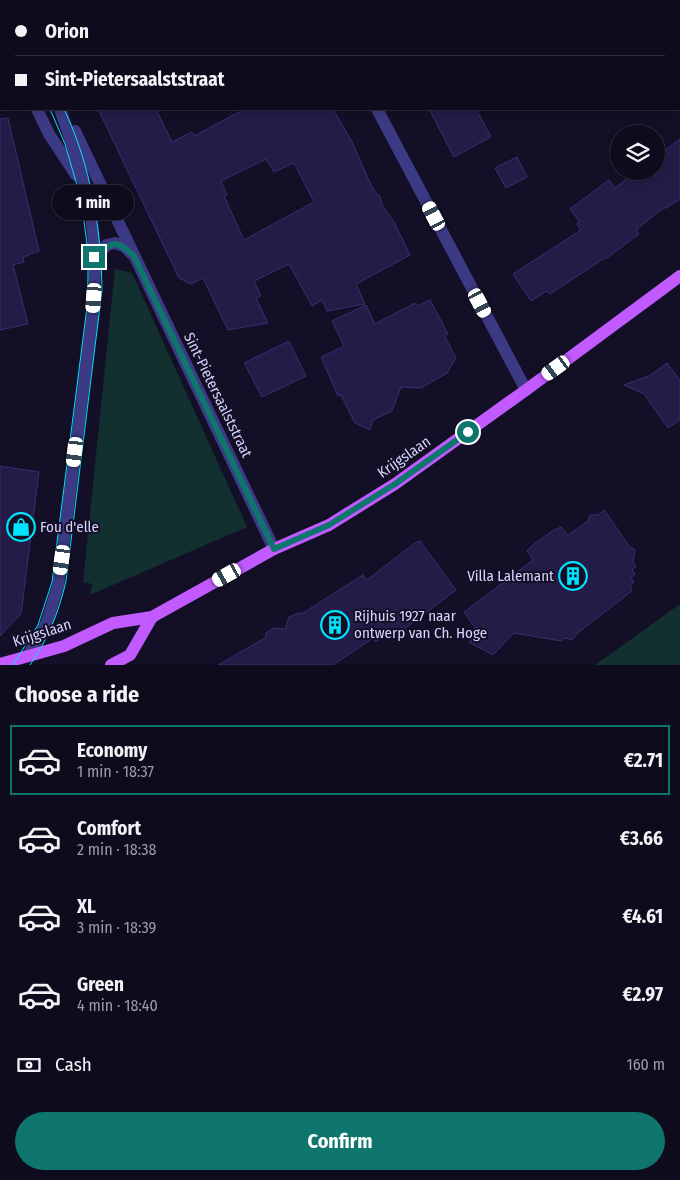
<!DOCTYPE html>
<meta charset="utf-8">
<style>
:root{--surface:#0e0b1c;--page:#1c1929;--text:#f1f3f6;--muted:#9b9ba3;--line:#2e2b3b;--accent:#0f766e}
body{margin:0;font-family:"Fira Sans Condensed",sans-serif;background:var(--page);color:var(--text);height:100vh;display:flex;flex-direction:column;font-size:19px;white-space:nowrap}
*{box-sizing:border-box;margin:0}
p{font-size:16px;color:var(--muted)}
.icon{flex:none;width:28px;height:28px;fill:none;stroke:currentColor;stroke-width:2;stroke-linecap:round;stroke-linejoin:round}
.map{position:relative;height:665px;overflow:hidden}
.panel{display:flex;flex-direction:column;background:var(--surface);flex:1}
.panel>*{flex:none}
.hud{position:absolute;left:0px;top:0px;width:680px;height:110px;box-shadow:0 2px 8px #0003,0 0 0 1px var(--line);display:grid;align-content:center;height:110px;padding:0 15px;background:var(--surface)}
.controls{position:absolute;left:610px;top:125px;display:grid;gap:10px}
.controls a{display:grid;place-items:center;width:55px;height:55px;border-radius:50%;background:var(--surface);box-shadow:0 2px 8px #0003,0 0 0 1px var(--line);font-size:25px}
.end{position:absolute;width:22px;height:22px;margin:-11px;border:6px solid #0f766e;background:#fff;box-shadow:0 0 0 2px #fff}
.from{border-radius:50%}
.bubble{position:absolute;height:35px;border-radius:18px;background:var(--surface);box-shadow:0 2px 8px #0003,0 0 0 1px var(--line);font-size:16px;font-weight:700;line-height:35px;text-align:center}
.car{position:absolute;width:15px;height:30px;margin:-15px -8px;border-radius:6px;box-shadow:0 0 4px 1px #0007;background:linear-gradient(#fff 24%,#345 0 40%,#fff 0 76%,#345 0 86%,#fff 0)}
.hud b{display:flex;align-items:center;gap:18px;height:48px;font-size:19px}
.hud b+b{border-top:1px solid var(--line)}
.hud i{width:12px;height:12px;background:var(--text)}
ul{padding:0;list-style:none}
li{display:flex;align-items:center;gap:15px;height:70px;margin:0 10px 8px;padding:0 5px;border:2px solid transparent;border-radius:0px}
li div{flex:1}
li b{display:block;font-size:19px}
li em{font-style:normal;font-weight:700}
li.on{border-color:var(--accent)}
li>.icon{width:45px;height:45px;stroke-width:1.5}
h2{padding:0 15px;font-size:22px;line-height:60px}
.pay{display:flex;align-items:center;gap:12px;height:55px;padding:0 15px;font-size:19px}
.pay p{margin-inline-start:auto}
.action{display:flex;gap:10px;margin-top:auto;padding:10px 15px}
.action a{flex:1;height:58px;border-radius:30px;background:var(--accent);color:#fff;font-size:20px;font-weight:700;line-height:58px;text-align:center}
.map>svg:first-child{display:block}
.green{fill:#12302f}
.building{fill:#241b47;stroke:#3b2d73;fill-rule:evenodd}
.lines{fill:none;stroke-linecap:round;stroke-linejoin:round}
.street{stroke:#3d3a85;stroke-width:12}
.primary{stroke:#c25bff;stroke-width:12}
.tram{stroke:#00e5ff;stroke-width:1}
.route{stroke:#0f766e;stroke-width:6}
.labels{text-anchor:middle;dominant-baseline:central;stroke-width:4;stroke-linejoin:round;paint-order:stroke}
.street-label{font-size:15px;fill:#d9d4ff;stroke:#130f26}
.poi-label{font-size:15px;fill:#d9d4ff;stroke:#130f26;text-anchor:start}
</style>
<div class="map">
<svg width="680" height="665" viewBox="0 0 680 665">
<rect width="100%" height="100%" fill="#130f26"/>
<g class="green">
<path d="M115,269L132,273L247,527L90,595L92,584L83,582Z"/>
<path d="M680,604V665H595Z"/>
</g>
<g class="building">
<path d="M98,109H156L172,142L192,132L194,136L245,109H333L352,142L371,185L376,193L380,196L382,205L394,222L410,255L356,284L365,304L327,311L322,300L312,306L289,264L254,281L261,296L256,298L268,323L228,330L203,278L191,284L179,278ZM266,159L274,172L294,163L314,202L244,240L224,196L227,195L221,181Z"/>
<path d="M429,109H476L491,137L454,157Z"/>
<path d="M8,118L39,251L23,257L24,262L13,265L28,324L0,330V119Z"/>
<path d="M680,139V199L666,208H663L636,230L639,234L607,258L606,257L550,294L547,291L531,301L513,274L581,230L577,224L579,221L570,209L609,180L615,188L637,171H656V157Z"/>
<path d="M517,157L527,177L506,188L495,168Z"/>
<path d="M430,300L448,334L444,335L456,358L447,373L421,388L401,387L392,411L373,420L370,430L355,423L341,395L338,396L321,357L344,346L332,321L366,305L375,324L415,303L417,306Z"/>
<path d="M289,341L306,376L262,397L244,363Z"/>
<path d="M667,363L680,380V420L668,428L644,394L624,385L649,376Z"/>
<path d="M0,466L39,472L21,614L0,636Z"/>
<path d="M604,510L630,547L635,550L633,562L636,566L632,570L635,574L631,578L634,582L630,586L632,591L579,632L572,640L565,638L561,641L514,633L493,655L469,642L478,632L464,612L533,560L527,551L534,544L552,531L561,527L568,535L588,521L590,515H598Z"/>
<path d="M420,541L456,590L395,636L392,631L375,642L373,638L333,665H218L265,638L266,633L274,628L285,629L289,617L296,614L303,613L363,575L367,580L415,543Z"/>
</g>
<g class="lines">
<g class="street">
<path d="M11,0V1"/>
<path d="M321,0V1"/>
<path d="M0,29L1,32"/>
<path d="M37,109L49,134L76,175"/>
<path d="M377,109L526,390"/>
<path d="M75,131L274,549"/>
<path d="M94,257L107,245L115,243L124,246L132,254"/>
<path d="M28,656L47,622L58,586L93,312C96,277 96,240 89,205C82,172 71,140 60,109"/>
</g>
<g class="primary">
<path d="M0,664L64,646L113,623L152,617L274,549L329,525L395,484L526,390L680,276"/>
<path d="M111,665L130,655L152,617"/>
</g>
<g class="tram">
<path d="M12,0L13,1"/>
<path d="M0,3L1,5"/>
<path d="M13,665L38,625L52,582L87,307L88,278V251L81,199L65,144L50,109"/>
<path d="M30,665C48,639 59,612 66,581L102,290C101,227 91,166 64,109"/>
</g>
</g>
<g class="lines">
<path class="route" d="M94,257C112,241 116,239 134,256L274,549L329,525L395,484L468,432"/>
</g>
<defs>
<symbol id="shop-ring" viewBox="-11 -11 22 22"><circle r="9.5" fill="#130f26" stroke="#00e5ff" stroke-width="1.5"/><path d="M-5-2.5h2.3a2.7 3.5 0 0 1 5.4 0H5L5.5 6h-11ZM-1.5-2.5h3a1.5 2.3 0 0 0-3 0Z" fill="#00e5ff"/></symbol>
<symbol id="building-ring" viewBox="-11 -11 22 22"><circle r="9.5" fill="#130f26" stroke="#00e5ff" stroke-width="1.5"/><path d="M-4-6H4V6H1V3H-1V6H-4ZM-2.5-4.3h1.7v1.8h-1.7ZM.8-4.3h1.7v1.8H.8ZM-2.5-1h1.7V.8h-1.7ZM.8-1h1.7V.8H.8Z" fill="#00e5ff"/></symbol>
</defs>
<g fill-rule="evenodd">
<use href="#shop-ring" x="5" y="511" width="32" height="32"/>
<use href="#building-ring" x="557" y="560" width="32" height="32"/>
<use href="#building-ring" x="319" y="609" width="32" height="32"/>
</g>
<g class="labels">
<g class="street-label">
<text transform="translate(218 395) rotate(64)">Sint-Pietersaalststraat</text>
<text transform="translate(404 457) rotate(-35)">Krijgslaan</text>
<text transform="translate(42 633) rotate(-18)">Krijgslaan</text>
</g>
<g class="poi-label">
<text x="40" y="527">Fou d'elle</text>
<text x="554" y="576" text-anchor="end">Villa Lalemant</text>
<text x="354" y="616">Rijhuis 1927 naar<tspan x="354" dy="17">ontwerp van Ch. Hoge</tspan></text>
</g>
</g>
</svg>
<div class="controls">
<a><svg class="icon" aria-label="layers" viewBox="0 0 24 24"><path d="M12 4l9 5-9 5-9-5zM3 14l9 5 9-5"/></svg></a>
</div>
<i class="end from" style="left:468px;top:432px"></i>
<i class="end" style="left:94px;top:257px"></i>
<div class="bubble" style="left:52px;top:185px;width:82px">1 min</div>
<i class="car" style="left:434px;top:216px;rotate:332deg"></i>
<i class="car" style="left:94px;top:298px;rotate:184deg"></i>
<i class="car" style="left:480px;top:303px;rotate:152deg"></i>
<i class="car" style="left:556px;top:368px;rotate:234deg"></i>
<i class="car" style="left:75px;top:452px;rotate:187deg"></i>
<i class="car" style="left:62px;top:560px;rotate:188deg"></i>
<i class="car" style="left:227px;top:575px;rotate:241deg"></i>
<div class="hud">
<b><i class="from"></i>Orion</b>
<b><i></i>Sint-Pietersaalststraat</b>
</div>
</div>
<section class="panel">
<h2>Choose a ride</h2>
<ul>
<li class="on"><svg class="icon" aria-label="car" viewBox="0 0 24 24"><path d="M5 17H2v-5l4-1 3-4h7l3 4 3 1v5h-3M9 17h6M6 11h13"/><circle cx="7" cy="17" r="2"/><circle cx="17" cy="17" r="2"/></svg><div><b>Economy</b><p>1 min · 18:37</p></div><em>€2.71</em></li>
<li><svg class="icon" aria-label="car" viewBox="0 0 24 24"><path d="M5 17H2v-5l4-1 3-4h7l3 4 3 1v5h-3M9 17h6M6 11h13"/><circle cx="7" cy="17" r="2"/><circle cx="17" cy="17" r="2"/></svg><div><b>Comfort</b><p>2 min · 18:38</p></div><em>€3.66</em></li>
<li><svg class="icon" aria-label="car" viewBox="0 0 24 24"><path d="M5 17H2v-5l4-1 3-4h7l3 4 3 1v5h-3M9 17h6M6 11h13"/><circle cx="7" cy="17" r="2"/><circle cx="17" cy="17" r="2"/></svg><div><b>XL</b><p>3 min · 18:39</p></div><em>€4.61</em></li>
<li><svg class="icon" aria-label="car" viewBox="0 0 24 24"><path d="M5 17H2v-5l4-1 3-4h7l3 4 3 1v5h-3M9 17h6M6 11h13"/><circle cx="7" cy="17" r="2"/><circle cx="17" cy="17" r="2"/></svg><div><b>Green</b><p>4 min · 18:40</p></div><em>€2.97</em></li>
</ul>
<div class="pay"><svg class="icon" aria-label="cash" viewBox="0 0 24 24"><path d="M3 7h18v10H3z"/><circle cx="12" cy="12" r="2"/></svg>Cash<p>160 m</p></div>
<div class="action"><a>Confirm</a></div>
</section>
